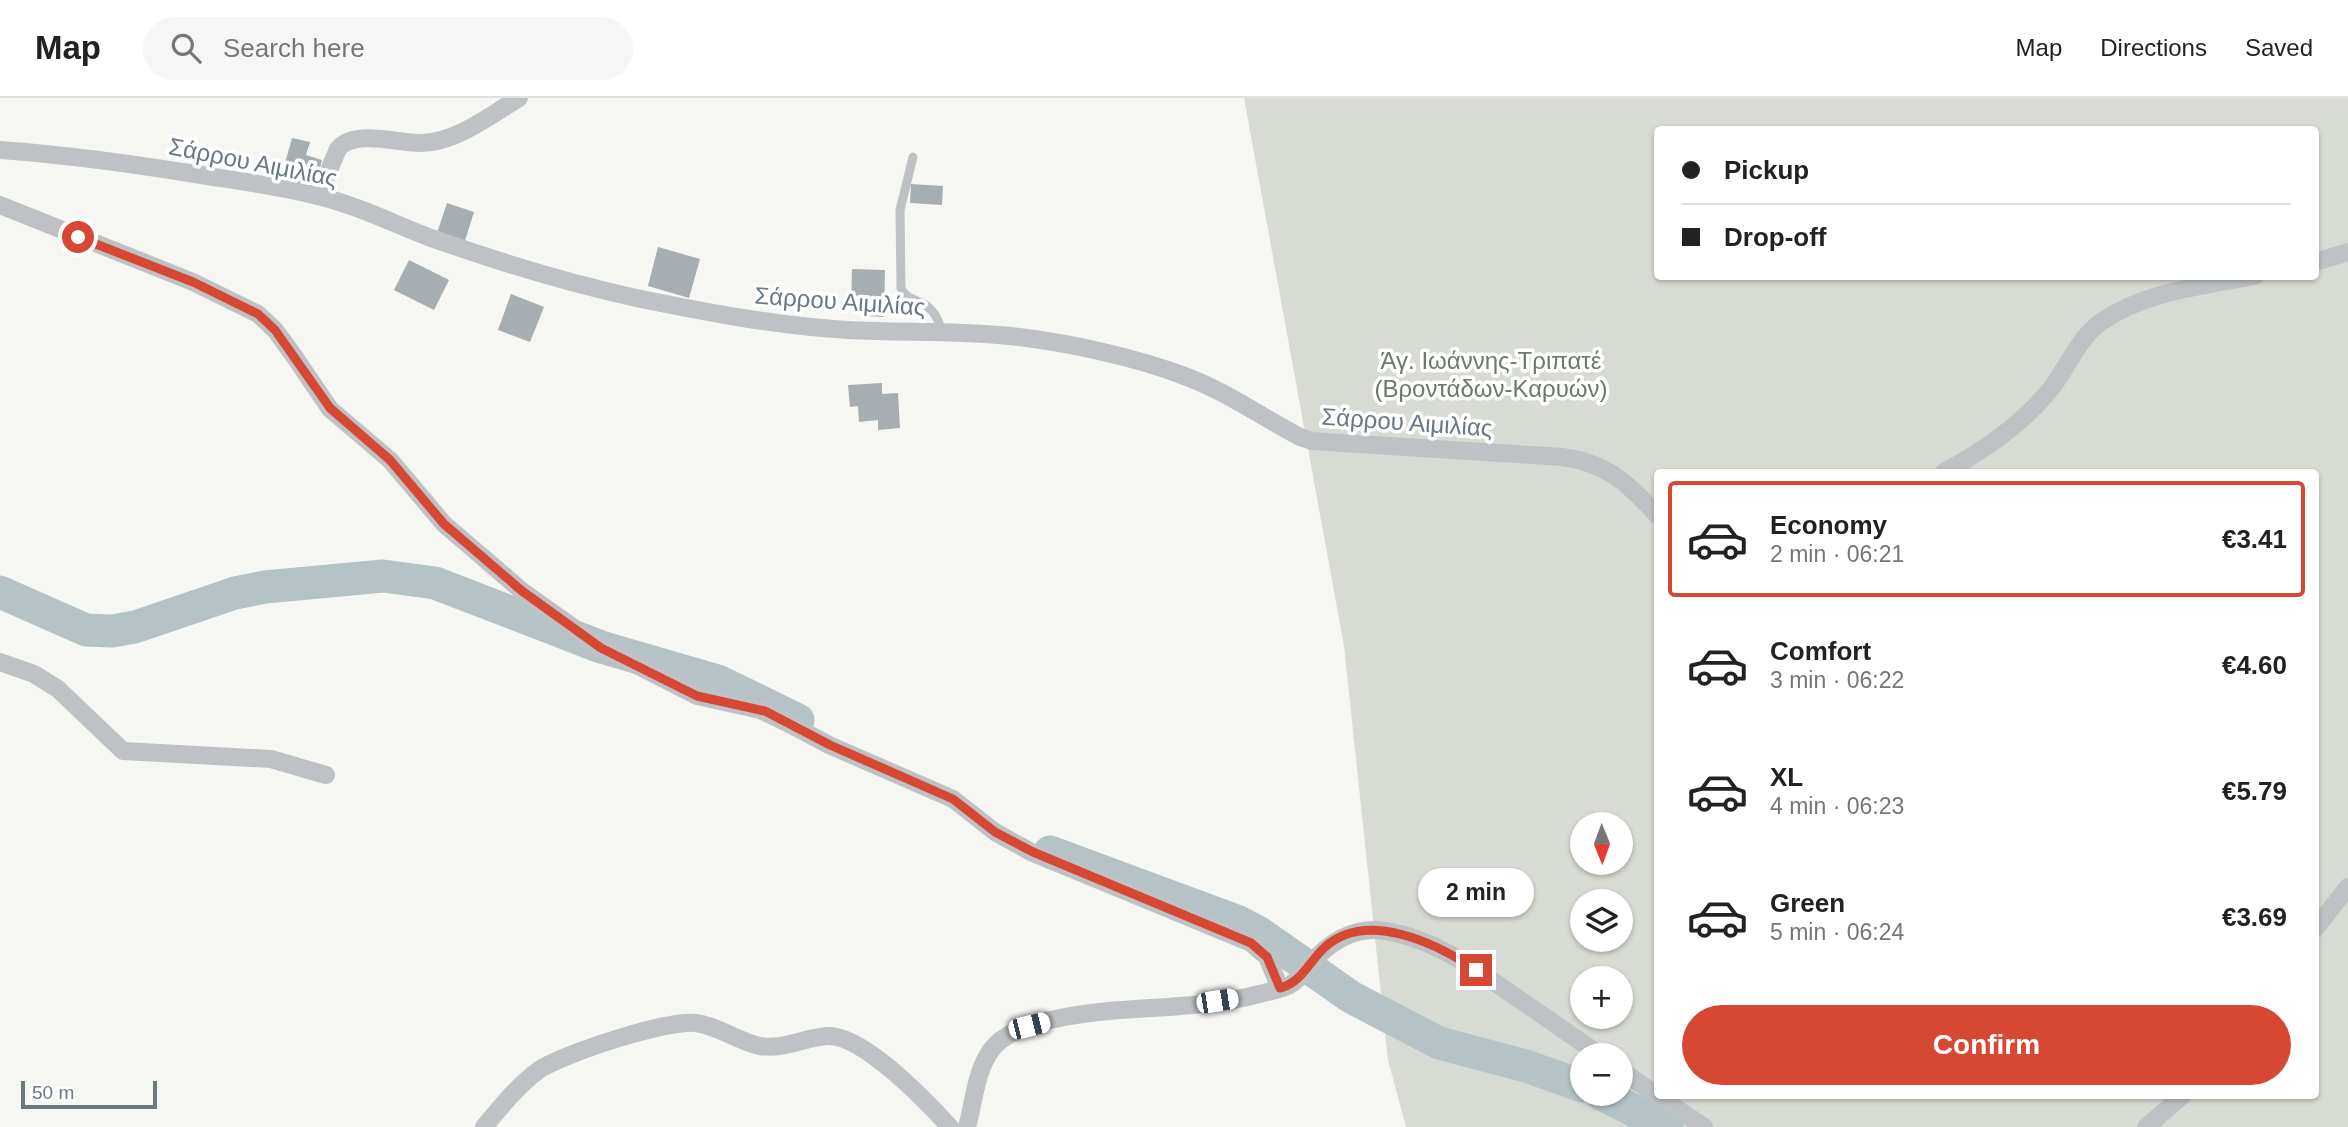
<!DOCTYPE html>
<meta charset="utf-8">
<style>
:root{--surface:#fff;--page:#f6f6f6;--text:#222;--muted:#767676;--line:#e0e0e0;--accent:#d64734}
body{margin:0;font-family:Arial,sans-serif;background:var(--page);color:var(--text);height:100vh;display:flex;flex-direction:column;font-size:26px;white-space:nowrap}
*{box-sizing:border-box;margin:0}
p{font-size:23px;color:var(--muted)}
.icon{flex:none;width:38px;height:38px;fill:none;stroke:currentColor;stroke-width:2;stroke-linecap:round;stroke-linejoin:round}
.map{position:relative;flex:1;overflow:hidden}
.panel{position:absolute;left:1654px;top:371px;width:665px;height:630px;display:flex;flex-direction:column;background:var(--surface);border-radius:7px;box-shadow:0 2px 5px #0004}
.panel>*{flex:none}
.top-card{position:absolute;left:1654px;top:28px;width:665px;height:154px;border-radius:7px;box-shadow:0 2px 5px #0004;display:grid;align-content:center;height:154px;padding:0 28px;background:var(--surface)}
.needle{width:46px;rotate:179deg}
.tools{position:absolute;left:1570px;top:714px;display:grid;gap:14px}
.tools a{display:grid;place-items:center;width:63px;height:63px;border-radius:50%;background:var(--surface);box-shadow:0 2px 5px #0004;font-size:35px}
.scale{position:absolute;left:21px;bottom:18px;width:136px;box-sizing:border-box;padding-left:7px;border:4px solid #687982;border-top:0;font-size:19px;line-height:24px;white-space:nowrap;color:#687982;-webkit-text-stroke:5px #fff;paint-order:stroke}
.end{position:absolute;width:32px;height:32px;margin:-16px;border:9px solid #d64734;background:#fff;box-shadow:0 0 0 4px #fff}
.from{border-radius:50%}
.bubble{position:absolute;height:49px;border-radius:24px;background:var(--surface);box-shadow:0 2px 5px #0004;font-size:23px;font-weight:700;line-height:49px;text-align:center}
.car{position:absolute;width:21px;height:42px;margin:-21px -10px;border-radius:9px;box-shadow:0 0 5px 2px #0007;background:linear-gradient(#fff 24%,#345 0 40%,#fff 0 76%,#345 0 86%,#fff 0)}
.top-card b{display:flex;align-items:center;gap:24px;height:66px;font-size:26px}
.top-card b+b{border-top:2px solid var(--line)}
.top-card i{width:18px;height:18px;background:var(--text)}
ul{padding:12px 0 0;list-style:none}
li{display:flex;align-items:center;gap:21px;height:116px;margin:0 14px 10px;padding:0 14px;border:4px solid transparent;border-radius:7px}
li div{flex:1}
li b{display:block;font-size:26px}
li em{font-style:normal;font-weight:700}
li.selected{border-color:var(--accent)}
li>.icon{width:63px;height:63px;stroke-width:1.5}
.cta{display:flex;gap:14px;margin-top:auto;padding:14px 28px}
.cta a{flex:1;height:80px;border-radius:42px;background:var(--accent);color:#fff;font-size:28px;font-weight:700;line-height:80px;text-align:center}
header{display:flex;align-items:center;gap:42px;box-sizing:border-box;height:98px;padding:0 35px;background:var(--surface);border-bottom:2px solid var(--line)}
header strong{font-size:33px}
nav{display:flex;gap:38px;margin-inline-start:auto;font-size:24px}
.search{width:490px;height:63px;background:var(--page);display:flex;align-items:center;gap:18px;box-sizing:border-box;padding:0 24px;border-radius:38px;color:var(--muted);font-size:26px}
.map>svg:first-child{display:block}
.green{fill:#d7dbd3;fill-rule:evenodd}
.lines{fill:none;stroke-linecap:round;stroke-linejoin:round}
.river{stroke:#b6c3c6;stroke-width:33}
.building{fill:#a6aeb2}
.lane{stroke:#bec2c5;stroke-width:9}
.street{stroke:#bec2c5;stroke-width:18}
.route{stroke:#d64734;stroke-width:9}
.labels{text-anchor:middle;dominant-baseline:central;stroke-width:7;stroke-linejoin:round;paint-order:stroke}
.street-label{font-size:24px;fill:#687982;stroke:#fff}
.park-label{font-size:24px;fill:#6c7a66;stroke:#fff}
</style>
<header>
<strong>Map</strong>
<div class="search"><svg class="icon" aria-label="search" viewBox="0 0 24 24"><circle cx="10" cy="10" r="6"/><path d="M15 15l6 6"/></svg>Search here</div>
<nav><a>Map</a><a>Directions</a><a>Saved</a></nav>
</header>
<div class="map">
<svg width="2348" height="1029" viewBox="0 0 2348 1029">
<rect width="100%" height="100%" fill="#f6f6f3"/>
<path class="green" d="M1244,0H2348V1029H1406L1388,962L1344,548ZM1657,32H2315V178H1657ZM1657,374H2315V998H1657ZM1582,726H1620V765H1582ZM1582,803H1620V842H1582ZM1582,880H1620V919H1582ZM1582,957H1620V996H1582Z"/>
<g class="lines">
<g class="river">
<path d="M0,494L86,532L112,533L135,529L235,495L265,489L383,478L435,485L601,549L718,583L798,622"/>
<path d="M1050,754L1239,824L1258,834L1351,899L1439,945L1526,968L1582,988"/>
<path d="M1601,996L1667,1029"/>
</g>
</g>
<g class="building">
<path d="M292,40L310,44L306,57L322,62L314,92L280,83Z"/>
<path d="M911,86L943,88L942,107L910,105Z"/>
<path d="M447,105L474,114L464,146L436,138Z"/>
<path d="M658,149L700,161L689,200L648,188Z"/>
<path d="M409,162L449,182L434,212L394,192Z"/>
<path d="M852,171L885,172L884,219L866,218L867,210H851Z"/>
<path d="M511,196L544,209L530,244L498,232Z"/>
<path d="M882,285V296L898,295L900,330L878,332V322L859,324L858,308L850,309L848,287Z"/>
</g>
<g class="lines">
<path class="lane" d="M913,59L900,112L901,190C906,201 915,201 924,206C935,213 939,223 942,235"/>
<g class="street">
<path d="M0,52C67,57 134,66 201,77C245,84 290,90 333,102C368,112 401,129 434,141C502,165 571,186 641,201C710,215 779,228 848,232C902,235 956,232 1010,238C1065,244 1136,259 1187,279C1227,294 1262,319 1300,339L1312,343L1562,359C1607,365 1628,385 1657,417"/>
<path d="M318,98L338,51C354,31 397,45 421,45C457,44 489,18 519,0"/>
<path d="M0,107L193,184L258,216L275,232L294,258L330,311L390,362L444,426L522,493L601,549L697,598L765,613L829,647L953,701L995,734L1033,755L1251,845L1267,859L1280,890"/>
<path d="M2315,164L2348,154"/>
<path d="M1944,374C1985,352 2024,325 2053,288C2069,266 2079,240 2101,224C2146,193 2203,188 2255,178"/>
<path d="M0,564L34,576L58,591L123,653L271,661L326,677"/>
<path d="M2315,831L2348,789"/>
<path d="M1620,972L1657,997"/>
<path d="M1658,998L1704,1029"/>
<path d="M484,1029C501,1009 517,988 539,972C562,956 669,921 696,925C719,928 737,943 760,948C784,952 805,939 828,938C863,937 927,1004 950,1029"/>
<path d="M967,1029C975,1001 976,961 1001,942C1017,930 1035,925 1055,921C1122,906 1193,914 1259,896C1269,894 1281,891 1290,887C1299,882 1305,872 1312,864C1331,843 1356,828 1386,833C1434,841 1474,870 1513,897C1542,917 1571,937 1600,957"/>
<path d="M2146,1029L2182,998"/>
</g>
</g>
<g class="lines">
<path class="route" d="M78,139L193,184L258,216L275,232L330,310L390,362L444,426L522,493L601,550L697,598L765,613L830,647L953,701L995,734L1033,754L1251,845L1267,859L1280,890C1301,885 1309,864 1324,850C1366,811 1436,845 1476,872"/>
</g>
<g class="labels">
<g class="street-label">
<text transform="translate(253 64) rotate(11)">Σάρρου Αιμιλίας</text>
<text transform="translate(840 203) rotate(4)">Σάρρου Αιμιλίας</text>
<text transform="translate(1407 324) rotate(4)">Σάρρου Αιμιλίας</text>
</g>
<g class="park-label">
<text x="1491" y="262">Άγ. Ιωάννης-Τριπατέ<tspan x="1491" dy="28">(Βροντάδων-Καρυών)</tspan></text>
</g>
</g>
</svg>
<div class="tools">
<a><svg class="needle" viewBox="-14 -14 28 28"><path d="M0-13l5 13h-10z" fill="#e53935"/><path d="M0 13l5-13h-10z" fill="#767676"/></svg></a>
<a><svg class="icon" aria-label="layers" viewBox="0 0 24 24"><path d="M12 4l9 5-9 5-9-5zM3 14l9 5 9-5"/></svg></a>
<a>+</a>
<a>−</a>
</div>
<div class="scale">50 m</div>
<i class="end from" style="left:78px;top:139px"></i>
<i class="end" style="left:1476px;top:872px"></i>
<div class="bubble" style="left:1418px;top:770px;width:116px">2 min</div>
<i class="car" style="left:1217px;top:903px;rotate:81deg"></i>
<i class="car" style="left:1029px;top:928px;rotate:76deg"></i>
<div class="top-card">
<b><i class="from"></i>Pickup</b>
<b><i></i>Drop-off</b>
</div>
<section class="panel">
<ul>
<li class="selected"><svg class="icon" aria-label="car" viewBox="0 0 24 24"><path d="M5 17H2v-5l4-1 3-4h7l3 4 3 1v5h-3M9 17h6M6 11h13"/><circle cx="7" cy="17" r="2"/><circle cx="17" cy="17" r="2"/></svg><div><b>Economy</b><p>2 min · 06:21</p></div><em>€3.41</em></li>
<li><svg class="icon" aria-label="car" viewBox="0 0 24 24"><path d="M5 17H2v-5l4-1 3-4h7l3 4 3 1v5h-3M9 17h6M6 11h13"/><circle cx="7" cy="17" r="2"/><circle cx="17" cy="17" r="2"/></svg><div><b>Comfort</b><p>3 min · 06:22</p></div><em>€4.60</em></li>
<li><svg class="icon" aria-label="car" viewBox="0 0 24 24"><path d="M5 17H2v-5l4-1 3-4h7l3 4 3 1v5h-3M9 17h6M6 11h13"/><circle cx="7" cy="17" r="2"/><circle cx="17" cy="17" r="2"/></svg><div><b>XL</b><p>4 min · 06:23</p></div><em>€5.79</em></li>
<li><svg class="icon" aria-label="car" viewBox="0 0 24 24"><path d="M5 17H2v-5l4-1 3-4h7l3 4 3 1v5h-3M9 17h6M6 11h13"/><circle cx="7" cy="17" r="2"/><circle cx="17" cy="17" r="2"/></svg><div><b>Green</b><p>5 min · 06:24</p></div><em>€3.69</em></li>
</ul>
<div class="cta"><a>Confirm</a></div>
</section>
</div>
